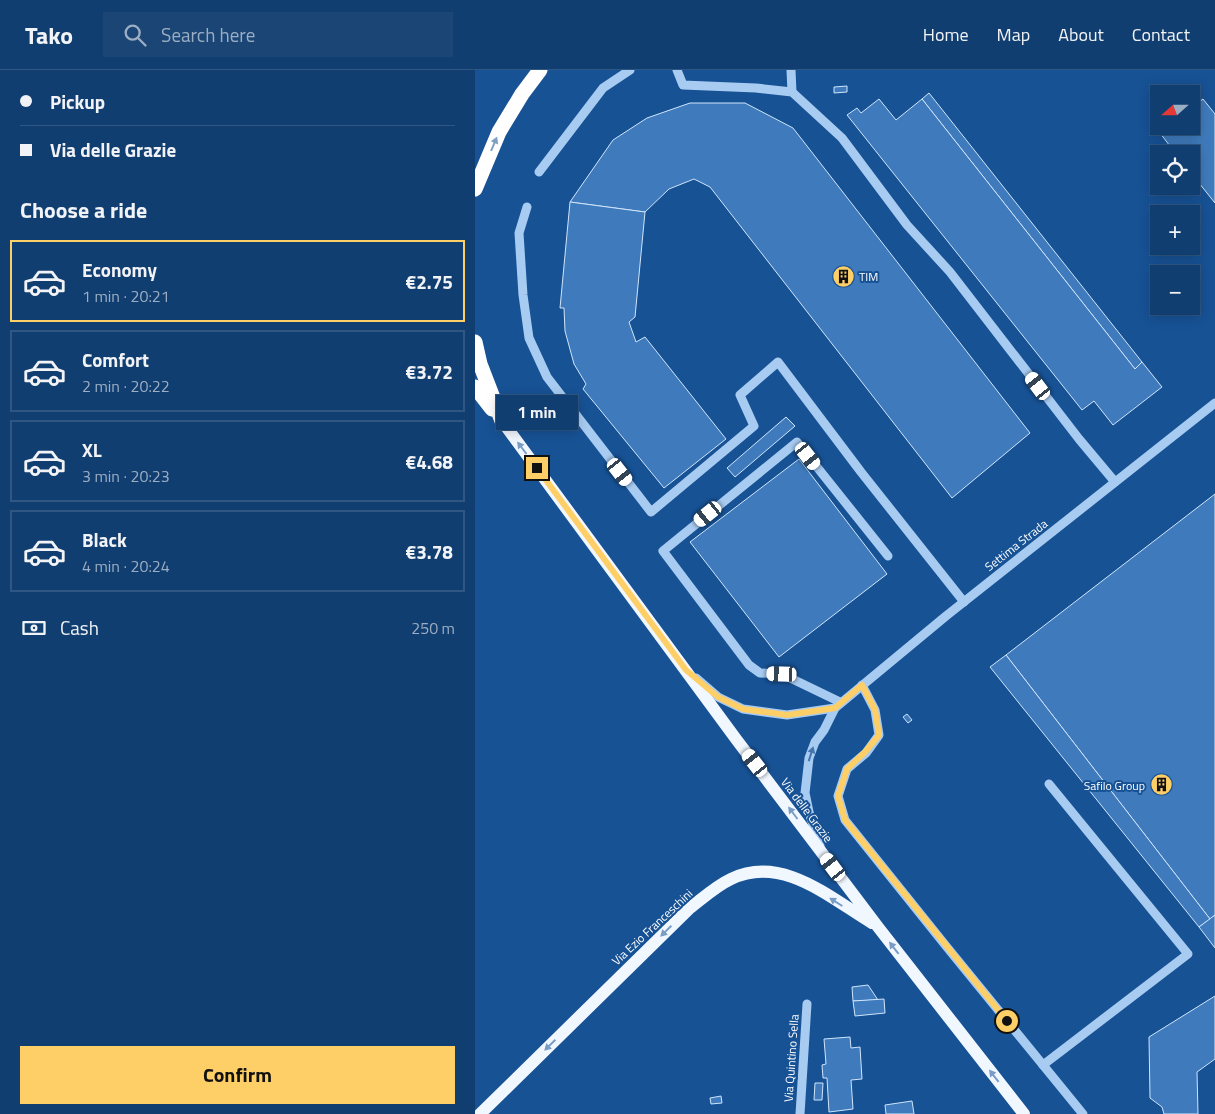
<!DOCTYPE html>
<meta charset="utf-8">
<style>
:root{--surface:#113e70;--page:#1a4575;--text:#f1f3f6;--muted:#9caec3;--line:#305783;--accent:#ffcf67}
body{margin:0;font-family:"Titillium Web",sans-serif;background:var(--page);color:var(--text);height:100vh;display:flex;flex-direction:column;font-size:19px;white-space:nowrap}
*{box-sizing:border-box;margin:0}
p{font-size:16px;color:var(--muted)}
.icon{flex:none;width:28px;height:28px;fill:none;stroke:currentColor;stroke-width:2;stroke-linecap:round;stroke-linejoin:round}
.map{position:relative;flex:1;overflow:hidden}
.drawer{display:flex;flex-direction:column;background:var(--surface);width:475px}
.drawer>*{flex:none}
.hud{display:grid;align-content:center;height:110px;padding:0 20px;background:var(--surface)}
.needle{width:32px;rotate:249deg}
.controls{position:absolute;left:675px;top:15px;display:grid;gap:10px}
.controls a{display:grid;place-items:center;width:50px;height:50px;border-radius:0px;background:var(--surface);box-shadow:0 2px 12px #0003,0 0 0 1px var(--line);font-size:25px}
.end{position:absolute;width:22px;height:22px;margin:-11px;border:6px solid #ffcf67;background:#111;box-shadow:0 0 0 2px #111}
.from{border-radius:50%}
.bubble{position:absolute;height:35px;border-radius:0px;background:var(--surface);box-shadow:0 2px 12px #0003,0 0 0 1px var(--line);font-size:16px;font-weight:700;line-height:35px;text-align:center}
.car{position:absolute;width:15px;height:30px;margin:-15px -8px;border-radius:6px;box-shadow:0 0 4px 1px #0007;background:linear-gradient(#fff 24%,#345 0 40%,#fff 0 76%,#345 0 86%,#fff 0)}
.hud b{display:flex;align-items:center;gap:18px;height:48px;font-size:19px}
.hud b+b{border-top:1px solid var(--line)}
.hud i{width:12px;height:12px;background:var(--text)}
ul{padding:0;list-style:none}
li{display:flex;align-items:center;gap:15px;height:82px;margin:0 10px 8px;padding:0 10px;border:2px solid var(--line);border-radius:0px}
li div{flex:1}
li b{display:block;font-size:19px}
li em{font-style:normal;font-weight:700}
li.current{border-color:var(--accent)}
li>.icon{width:45px;height:45px;stroke-width:1.5}
h2{padding:0 20px;font-size:22px;line-height:60px}
.pay{display:flex;align-items:center;gap:12px;height:55px;padding:0 20px;font-size:19px}
.pay p{margin-inline-start:auto}
.primary-button{display:flex;gap:10px;margin-top:auto;padding:10px 20px}
.primary-button a{flex:1;height:58px;border-radius:0px;background:var(--accent);color:#111;font-size:20px;font-weight:700;line-height:58px;text-align:center}
header{display:flex;align-items:center;gap:30px;box-sizing:border-box;height:70px;padding:0 25px;background:var(--surface);border-bottom:1px solid var(--line)}
header strong{font-size:24px}
nav{display:flex;gap:28px;margin-inline-start:auto;font-size:18px}
.search{width:350px;height:45px;background:var(--page);display:flex;align-items:center;gap:12px;box-sizing:border-box;padding:0 18px;border-radius:0px;color:var(--muted);font-size:19px}
main{display:flex;flex:1;min-height:0}
.map>svg:first-child{display:block}
.building{fill:#3f7bbc;stroke:#cfe5fc}
.lines{fill:none;stroke-linecap:round;stroke-linejoin:round}
.minor{stroke:#a8cbf1;stroke-width:9}
.major{stroke:#f1f7ff;stroke-width:12}
.highway{stroke:#fff;stroke-width:15}
.oneway{fill:#7fa0c5}
.oneway2{fill:#799cc5}
.oneway3{fill:#4276b1}
.route{stroke:#ffcf67;stroke-width:6}
.labels{text-anchor:middle;dominant-baseline:central;stroke-width:4;stroke-linejoin:round;paint-order:stroke}
.poi-label{font-size:12px;fill:#fff;stroke:#175295;text-anchor:start}
.street-label{font-size:12px;fill:#fff;stroke:#175295}
</style>
<header>
<strong>Tako</strong>
<div class="search"><svg class="icon" aria-label="search" viewBox="0 0 24 24"><circle cx="10" cy="10" r="6"/><path d="M15 15l6 6"/></svg>Search here</div>
<nav><a>Home</a><a>Map</a><a>About</a><a>Contact</a></nav>
</header>
<main>
<section class="drawer">
<div class="hud">
<b><i class="from"></i>Pickup</b>
<b><i></i>Via delle Grazie</b>
</div>
<h2>Choose a ride</h2>
<ul>
<li class="current"><svg class="icon" aria-label="car" viewBox="0 0 24 24"><path d="M5 17H2v-5l4-1 3-4h7l3 4 3 1v5h-3M9 17h6M6 11h13"/><circle cx="7" cy="17" r="2"/><circle cx="17" cy="17" r="2"/></svg><div><b>Economy</b><p>1 min · 20:21</p></div><em>€2.75</em></li>
<li><svg class="icon" aria-label="car" viewBox="0 0 24 24"><path d="M5 17H2v-5l4-1 3-4h7l3 4 3 1v5h-3M9 17h6M6 11h13"/><circle cx="7" cy="17" r="2"/><circle cx="17" cy="17" r="2"/></svg><div><b>Comfort</b><p>2 min · 20:22</p></div><em>€3.72</em></li>
<li><svg class="icon" aria-label="car" viewBox="0 0 24 24"><path d="M5 17H2v-5l4-1 3-4h7l3 4 3 1v5h-3M9 17h6M6 11h13"/><circle cx="7" cy="17" r="2"/><circle cx="17" cy="17" r="2"/></svg><div><b>XL</b><p>3 min · 20:23</p></div><em>€4.68</em></li>
<li><svg class="icon" aria-label="car" viewBox="0 0 24 24"><path d="M5 17H2v-5l4-1 3-4h7l3 4 3 1v5h-3M9 17h6M6 11h13"/><circle cx="7" cy="17" r="2"/><circle cx="17" cy="17" r="2"/></svg><div><b>Black</b><p>4 min · 20:24</p></div><em>€3.78</em></li>
</ul>
<div class="pay"><svg class="icon" aria-label="cash" viewBox="0 0 24 24"><path d="M3 7h18v10H3z"/><circle cx="12" cy="12" r="2"/></svg>Cash<p>250 m</p></div>
<div class="primary-button"><a>Confirm</a></div>
</section>
<div class="map">
<svg width="740" height="1044" viewBox="0 0 740 1044">
<rect width="100%" height="100%" fill="#175295"/>
<g class="building">
<path d="M372,16V22L359,23V17Z"/>
<path d="M454,23L667,292L660,299L447,29Z"/>
<path d="M404,29L421,50L447,29L660,299L667,292L687,317L638,355L619,331L607,340L372,45L382,38L386,43Z"/>
<path d="M728,29L740,44V133L716,103V84H701L685,63L694,56H716V38Z"/>
<path d="M215,33H270L318,58L555,363L477,428L235,117L219,109L194,119L170,142L95,132L138,70L172,48Z"/>
<path d="M95,132L170,142L160,247L154,252L161,272L170,267L251,369L189,418L108,319L111,314L99,294L90,261L89,238H85Z"/>
<path d="M311,347L320,356L260,407L252,398Z"/>
<path d="M324,389L412,504L304,587L215,472Z"/>
<path d="M740,424V845L735,849L531,585Z"/>
<path d="M531,585L735,849L724,857L515,597Z"/>
<path d="M432,644L437,650L433,653L428,647Z"/>
<path d="M740,845V878L724,857Z"/>
<path d="M393,915L403,930L378,931L377,917Z"/>
<path d="M740,926V989L722,1002L723,1044H689L687,1037L675,1028L674,967Z"/>
<path d="M409,929L410,943L380,946L378,931Z"/>
<path d="M375,967L376,978L385,977L387,1009L376,1010L378,1039L354,1042L352,1008H348L347,995L351,994L349,969Z"/>
<path d="M340,1013H348L347,1030H339Z"/>
<path d="M246,1026L247,1033L236,1034L235,1028Z"/>
<path d="M437,1031L439,1044H411L410,1035Z"/>
</g>
<g class="lines">
<g class="minor">
<path d="M202,0L208,15L281,18L317,22L367,68L432,155L475,202L604,369L640,412"/>
<path d="M316,0L317,22"/>
<path d="M64,102L128,18L155,0"/>
<path d="M52,137L44,163L48,225L54,268L72,307L176,442L279,356L265,325L303,292L386,402L489,532"/>
<path d="M221,608L243,627L268,639L312,645L360,638"/>
<path d="M387,615L400,640L404,665L391,683L372,699L363,726L370,750L471,876L608,1044"/>
<path d="M365,632L307,604L285,603L274,595L188,481L322,372L413,486"/>
<path d="M345,776L334,742L330,723L334,688L340,672L349,660L360,638L471,546L740,333"/>
<path d="M568,995L713,884L574,714"/>
<path d="M325,1044L332,934"/>
</g>
<g class="major">
<path d="M27,351L261,669L403,857L549,1044"/>
<path d="M5,1044L215,838C228,828 241,816 256,809C307,784 355,828 397,853"/>
</g>
<g class="highway">
<path d="M0,119L24,62L47,24L65,0"/>
<path d="M0,272L5,294L27,351"/>
<path d="M0,317L17,339"/>
</g>
</g>
<defs><path id="oneway-solid" d="M-6-.8H1V-3.2L6.5 0L1 3.2V.8H-6Z" transform="scale(1.25)"/></defs>
<use class="oneway" href="#oneway-solid" transform="translate(19 74) rotate(-67)"/>
<g class="oneway2">
<use href="#oneway-solid" transform="translate(47 378) rotate(-127)"/>
<use href="#oneway-solid" transform="translate(318 743) rotate(-127)"/>
<use href="#oneway-solid" transform="translate(361 832) rotate(-148)"/>
<use href="#oneway-solid" transform="translate(191 861) rotate(136)"/>
<use href="#oneway-solid" transform="translate(419 878) rotate(-128)"/>
<use href="#oneway-solid" transform="translate(75 975) rotate(136)"/>
<use href="#oneway-solid" transform="translate(519 1006) rotate(-128)"/>
</g>
<use class="oneway3" href="#oneway-solid" transform="translate(336 684) rotate(-72)"/>
<g class="lines">
<path class="route" d="M62,398L211,600L243,627L268,639L312,645L360,638L387,615L400,640L404,665L390,682L372,699L363,726L370,750L532,951"/>
</g>
<defs>
<symbol id="building-disc" viewBox="-11 -11 22 22"><circle r="9.5" fill="#ffcf67" stroke="#175295"/><path d="M-4-6H4V6H1V3H-1V6H-4ZM-2.5-4.3h1.7v1.8h-1.7ZM.8-4.3h1.7v1.8H.8ZM-2.5-1h1.7V.8h-1.7ZM.8-1h1.7V.8H.8Z" fill="#111"/></symbol>
</defs>
<g fill-rule="evenodd">
<use href="#building-disc" x="356" y="194" width="25" height="25"/>
<use href="#building-disc" x="674" y="702" width="25" height="25"/>
</g>
<g class="labels">
<g class="poi-label">
<text x="384" y="206">TIM</text>
<text x="670" y="715" text-anchor="end">Safilo Group</text>
</g>
<g class="street-label">
<text transform="translate(541 475) rotate(-38)">Settima Strada</text>
<text transform="translate(332 740) rotate(53)">Via delle Grazie</text>
<text transform="translate(177 857) rotate(-43)">Via Ezio Franceschini</text>
<text transform="translate(316 988) rotate(-86)">Via Quintino Sella</text>
</g>
</g>
</svg>
<div class="controls">
<a><svg class="needle" viewBox="-14 -14 28 28"><path d="M0-13l5 13h-10z" fill="#e53935"/><path d="M0 13l5-13h-10z" fill="#9caec3"/></svg></a>
<a><svg class="icon" aria-label="locate" viewBox="0 0 24 24"><circle cx="12" cy="12" r="6"/><path d="M12 2v4M12 18v4M2 12h4M18 12h4"/></svg></a>
<a>+</a>
<a>−</a>
</div>
<i class="end from" style="left:532px;top:951px"></i>
<i class="end" style="left:62px;top:398px"></i>
<div class="bubble" style="left:21px;top:325px;width:82px">1 min</div>
<i class="car" style="left:563px;top:316px;rotate:323deg"></i>
<i class="car" style="left:333px;top:386px;rotate:142deg"></i>
<i class="car" style="left:145px;top:402px;rotate:142deg"></i>
<i class="car" style="left:233px;top:444px;rotate:231deg"></i>
<i class="car" style="left:307px;top:604px;rotate:272deg"></i>
<i class="car" style="left:280px;top:693px;rotate:322deg"></i>
<i class="car" style="left:358px;top:797px;rotate:323deg"></i>
</div>
</main>
